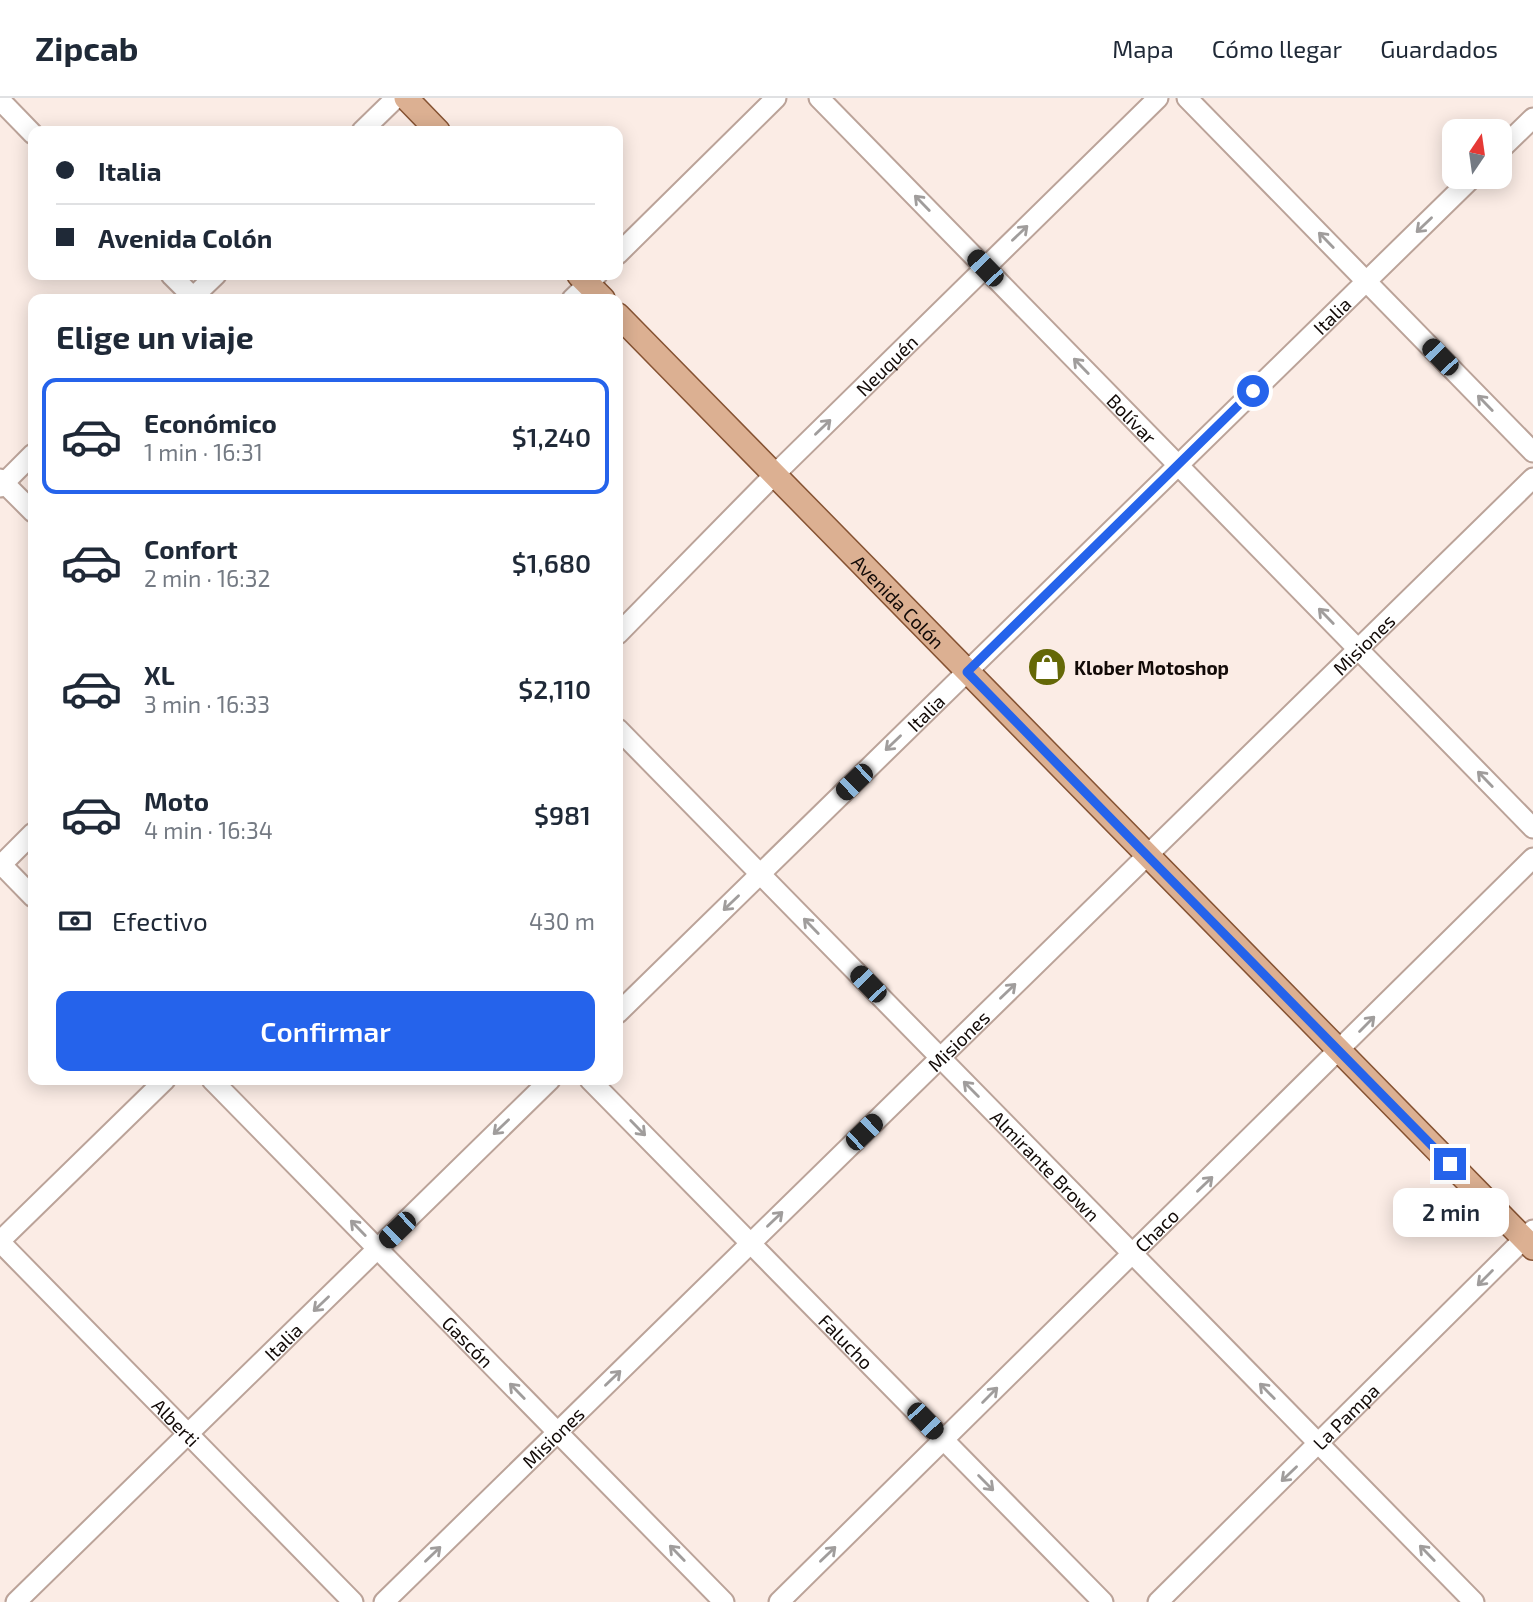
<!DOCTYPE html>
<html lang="es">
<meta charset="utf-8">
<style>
:root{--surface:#fff;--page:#f2f2f3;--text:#1f2937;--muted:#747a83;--line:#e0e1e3;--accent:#2563eb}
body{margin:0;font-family:"Exo 2",sans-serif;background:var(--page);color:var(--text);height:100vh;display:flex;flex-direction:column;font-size:26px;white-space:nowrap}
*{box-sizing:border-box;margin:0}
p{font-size:23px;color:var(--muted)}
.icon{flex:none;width:38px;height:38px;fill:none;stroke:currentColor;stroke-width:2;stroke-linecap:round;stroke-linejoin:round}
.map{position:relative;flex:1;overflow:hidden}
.sheet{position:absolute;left:28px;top:196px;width:595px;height:791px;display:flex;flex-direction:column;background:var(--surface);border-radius:14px;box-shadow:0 4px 18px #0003}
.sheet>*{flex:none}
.banner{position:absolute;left:28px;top:28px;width:595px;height:154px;border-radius:14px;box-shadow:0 4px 18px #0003;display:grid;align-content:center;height:154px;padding:0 28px;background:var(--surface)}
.needle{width:46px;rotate:13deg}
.tools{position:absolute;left:1442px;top:21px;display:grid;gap:14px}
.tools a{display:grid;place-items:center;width:70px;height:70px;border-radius:14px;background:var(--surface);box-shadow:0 4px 18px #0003;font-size:35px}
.end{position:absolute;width:32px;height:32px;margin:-16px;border:9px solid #2563eb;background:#fff;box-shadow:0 0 0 4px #fff}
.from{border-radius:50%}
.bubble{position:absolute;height:49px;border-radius:14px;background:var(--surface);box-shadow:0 4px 18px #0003;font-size:23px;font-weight:600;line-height:49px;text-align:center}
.car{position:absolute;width:21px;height:42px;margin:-21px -10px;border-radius:9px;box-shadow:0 0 5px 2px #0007;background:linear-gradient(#222 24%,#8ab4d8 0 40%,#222 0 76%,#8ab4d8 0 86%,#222 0)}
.banner b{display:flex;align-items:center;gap:24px;height:66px;font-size:26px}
.banner b+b{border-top:2px solid var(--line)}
.banner i{width:18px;height:18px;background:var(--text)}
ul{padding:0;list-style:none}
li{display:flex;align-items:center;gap:21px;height:116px;margin:0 14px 10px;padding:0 14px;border:4px solid transparent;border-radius:14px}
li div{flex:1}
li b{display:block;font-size:26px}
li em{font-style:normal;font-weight:600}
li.current{border-color:var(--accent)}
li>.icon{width:63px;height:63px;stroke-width:1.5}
h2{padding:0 28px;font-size:32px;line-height:84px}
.pay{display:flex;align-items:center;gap:18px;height:77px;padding:0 28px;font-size:26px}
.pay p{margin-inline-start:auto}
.primary-button{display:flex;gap:14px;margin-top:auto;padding:14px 28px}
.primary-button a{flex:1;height:80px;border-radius:14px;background:var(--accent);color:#fff;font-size:28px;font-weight:600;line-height:80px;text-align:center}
header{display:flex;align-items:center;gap:42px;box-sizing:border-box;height:98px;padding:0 35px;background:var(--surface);border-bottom:2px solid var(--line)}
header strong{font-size:33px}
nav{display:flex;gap:38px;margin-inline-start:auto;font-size:24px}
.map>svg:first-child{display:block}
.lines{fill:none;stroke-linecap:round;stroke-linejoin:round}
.minor-casing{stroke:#bba399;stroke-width:23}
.major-casing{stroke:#865333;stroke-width:26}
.minor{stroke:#fff;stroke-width:19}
.major{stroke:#dcb092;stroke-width:23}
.oneway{stroke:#a09d9c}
.route{stroke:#2563eb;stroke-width:9}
.labels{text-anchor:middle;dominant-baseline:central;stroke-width:6;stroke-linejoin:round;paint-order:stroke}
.street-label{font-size:19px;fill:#120a07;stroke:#fbece5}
.poi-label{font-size:19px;font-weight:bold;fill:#120a07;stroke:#fbece5;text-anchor:start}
</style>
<header>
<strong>Zipcab</strong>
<nav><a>Mapa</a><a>Cómo llegar</a><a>Guardados</a></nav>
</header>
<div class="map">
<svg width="1533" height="1504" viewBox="0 0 1533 1504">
<rect width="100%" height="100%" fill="#fbece5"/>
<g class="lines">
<defs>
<g id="minor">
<path id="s1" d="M819,0L1533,730"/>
<path d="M1187,0L1533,354"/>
<path d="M0,2L33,36"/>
<path d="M362,33L396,0"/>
<path d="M1500,52L1533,20"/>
<path d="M618,156L776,0"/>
<path d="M171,177L195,201"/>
<path d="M191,201L216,177"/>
<path d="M572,201L597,177"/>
<path d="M0,381L33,414"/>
<path d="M0,389L33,356"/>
<path id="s2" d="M618,536L774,377L1158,0"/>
<path id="s3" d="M618,631L1474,1504"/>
<path d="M0,765L33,799"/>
<path d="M0,768L33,735"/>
<path id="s4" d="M618,915L1473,79"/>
<path id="s5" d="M212,982L724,1504"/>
<path id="s6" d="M590,982L1103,1504"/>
<path d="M0,1143L165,982"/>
<path id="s7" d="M0,1144L353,1504"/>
<path id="s8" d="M16,1504L550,982"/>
<path id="s9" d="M384,1504L1533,380"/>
<path id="s10" d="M779,1504L1533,760"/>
<path id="s11" d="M1158,1504L1533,1132"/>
</g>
<g id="major">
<path d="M406,0L438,33"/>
<path d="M579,177L603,201"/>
<path id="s12" d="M618,217L1533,1150"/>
</g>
</defs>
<use href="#minor" class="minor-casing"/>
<use href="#major" class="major-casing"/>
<use href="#minor" class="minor"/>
<use href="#major" class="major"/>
</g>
<defs><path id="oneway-shaft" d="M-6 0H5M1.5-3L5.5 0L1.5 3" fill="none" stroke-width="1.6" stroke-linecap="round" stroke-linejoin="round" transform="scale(1.75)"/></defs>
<g class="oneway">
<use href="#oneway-shaft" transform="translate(922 105) rotate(-134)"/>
<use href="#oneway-shaft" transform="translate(1424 127) rotate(136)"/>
<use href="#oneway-shaft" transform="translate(1020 135) rotate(-44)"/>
<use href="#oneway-shaft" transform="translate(1326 142) rotate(-134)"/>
<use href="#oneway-shaft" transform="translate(1081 268) rotate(-134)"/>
<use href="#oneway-shaft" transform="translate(1485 305) rotate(-134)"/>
<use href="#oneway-shaft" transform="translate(823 329) rotate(-44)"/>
<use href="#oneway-shaft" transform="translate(1326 518) rotate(-134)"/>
<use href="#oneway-shaft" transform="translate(893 645) rotate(136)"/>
<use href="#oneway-shaft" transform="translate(1485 681) rotate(-134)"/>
<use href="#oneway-shaft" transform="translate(731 805) rotate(136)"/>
<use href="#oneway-shaft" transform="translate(811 828) rotate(-134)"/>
<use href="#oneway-shaft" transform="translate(1008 893) rotate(-44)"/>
<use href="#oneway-shaft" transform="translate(1367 926) rotate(-45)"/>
<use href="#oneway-shaft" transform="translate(971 991) rotate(-135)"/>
<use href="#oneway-shaft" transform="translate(501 1029) rotate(136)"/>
<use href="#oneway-shaft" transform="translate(638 1030) rotate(46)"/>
<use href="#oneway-shaft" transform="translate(1205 1086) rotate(-44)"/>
<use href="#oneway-shaft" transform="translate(775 1121) rotate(-44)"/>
<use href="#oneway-shaft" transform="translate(358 1130) rotate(-134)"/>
<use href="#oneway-shaft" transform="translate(1485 1180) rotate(135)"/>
<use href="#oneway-shaft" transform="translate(321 1206) rotate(136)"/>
<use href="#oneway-shaft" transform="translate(613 1280) rotate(-44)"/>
<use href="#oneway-shaft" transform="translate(517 1293) rotate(-134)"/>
<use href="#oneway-shaft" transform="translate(1267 1293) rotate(-134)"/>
<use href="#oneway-shaft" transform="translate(990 1297) rotate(-45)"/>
<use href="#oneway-shaft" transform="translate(1289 1376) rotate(136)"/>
<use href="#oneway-shaft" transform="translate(986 1385) rotate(45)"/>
<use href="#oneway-shaft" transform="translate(677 1455) rotate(-134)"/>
<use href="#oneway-shaft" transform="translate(1427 1455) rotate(-134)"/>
<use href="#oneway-shaft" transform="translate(433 1456) rotate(-44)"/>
<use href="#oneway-shaft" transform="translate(828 1456) rotate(-44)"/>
</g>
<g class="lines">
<path class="route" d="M1253,293L967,574L1450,1066"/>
</g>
<defs>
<symbol id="shop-disc" viewBox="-11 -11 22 22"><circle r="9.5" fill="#646807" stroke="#fbece5"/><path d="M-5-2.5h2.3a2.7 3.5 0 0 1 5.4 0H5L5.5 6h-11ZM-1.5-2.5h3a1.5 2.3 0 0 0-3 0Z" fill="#fff"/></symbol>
</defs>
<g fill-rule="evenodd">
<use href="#shop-disc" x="1025" y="547" width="44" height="44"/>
</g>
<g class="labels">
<g class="street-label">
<text stroke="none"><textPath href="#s4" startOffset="998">Italia</textPath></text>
<text stroke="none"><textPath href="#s2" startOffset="380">Neuquén</textPath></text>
<text stroke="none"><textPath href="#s1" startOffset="448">Bolívar</textPath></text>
<text stroke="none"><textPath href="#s12" startOffset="401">Avenida Colón</textPath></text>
<text stroke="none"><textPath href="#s9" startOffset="1370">Misiones</textPath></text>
<text stroke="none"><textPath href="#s4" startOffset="430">Italia</textPath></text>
<text stroke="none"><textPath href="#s9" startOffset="803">Misiones</textPath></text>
<text stroke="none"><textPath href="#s3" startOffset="611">Almirante Brown</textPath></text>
<text stroke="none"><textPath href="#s10" startOffset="530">Chaco</textPath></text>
<text stroke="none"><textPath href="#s8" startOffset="373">Italia</textPath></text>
<text stroke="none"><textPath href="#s5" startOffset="366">Gascón</textPath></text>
<text stroke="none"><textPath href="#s6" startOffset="366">Falucho</textPath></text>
<text stroke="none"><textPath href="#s11" startOffset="264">La Pampa</textPath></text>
<text stroke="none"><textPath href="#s7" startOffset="252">Alberti</textPath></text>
<text stroke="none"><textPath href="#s9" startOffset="236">Misiones</textPath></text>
</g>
<g class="poi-label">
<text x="1074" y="569">Klober Motoshop</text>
</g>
</g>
</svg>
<div class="tools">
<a><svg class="needle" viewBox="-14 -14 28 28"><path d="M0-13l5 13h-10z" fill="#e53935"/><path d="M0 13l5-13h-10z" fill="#747a83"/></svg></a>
</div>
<i class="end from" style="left:1253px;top:293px"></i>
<i class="end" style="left:1450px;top:1066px"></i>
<div class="bubble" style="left:1393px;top:1090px;width:116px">2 min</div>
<i class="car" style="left:985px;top:170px;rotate:316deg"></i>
<i class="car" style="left:1440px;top:259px;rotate:316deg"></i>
<i class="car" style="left:854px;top:684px;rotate:226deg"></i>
<i class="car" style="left:868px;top:886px;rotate:316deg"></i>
<i class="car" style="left:864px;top:1034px;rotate:46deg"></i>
<i class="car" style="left:397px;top:1132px;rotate:226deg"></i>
<i class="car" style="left:925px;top:1323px;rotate:136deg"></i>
<div class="banner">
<b><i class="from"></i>Italia</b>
<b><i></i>Avenida Colón</b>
</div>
<section class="sheet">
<h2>Elige un viaje</h2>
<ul>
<li class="current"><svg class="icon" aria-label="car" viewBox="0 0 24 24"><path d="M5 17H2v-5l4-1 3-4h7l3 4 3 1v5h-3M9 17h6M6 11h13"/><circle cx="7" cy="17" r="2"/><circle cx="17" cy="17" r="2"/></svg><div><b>Económico</b><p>1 min · 16:31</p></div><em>$1,240</em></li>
<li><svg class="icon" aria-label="car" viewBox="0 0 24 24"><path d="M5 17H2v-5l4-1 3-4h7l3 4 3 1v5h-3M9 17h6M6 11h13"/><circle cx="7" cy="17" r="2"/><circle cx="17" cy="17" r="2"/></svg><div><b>Confort</b><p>2 min · 16:32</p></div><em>$1,680</em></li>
<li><svg class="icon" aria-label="car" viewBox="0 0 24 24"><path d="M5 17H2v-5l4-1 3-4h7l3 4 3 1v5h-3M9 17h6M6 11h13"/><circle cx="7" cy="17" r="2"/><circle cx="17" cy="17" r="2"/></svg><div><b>XL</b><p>3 min · 16:33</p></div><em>$2,110</em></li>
<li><svg class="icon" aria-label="car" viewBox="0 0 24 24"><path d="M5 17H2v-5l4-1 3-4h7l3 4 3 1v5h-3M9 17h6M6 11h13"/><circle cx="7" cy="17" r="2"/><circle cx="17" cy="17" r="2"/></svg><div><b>Moto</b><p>4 min · 16:34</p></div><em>$981</em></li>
</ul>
<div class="pay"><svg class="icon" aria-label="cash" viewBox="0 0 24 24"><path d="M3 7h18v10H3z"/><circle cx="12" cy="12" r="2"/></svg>Efectivo<p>430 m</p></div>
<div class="primary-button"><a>Confirmar</a></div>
</section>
</div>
